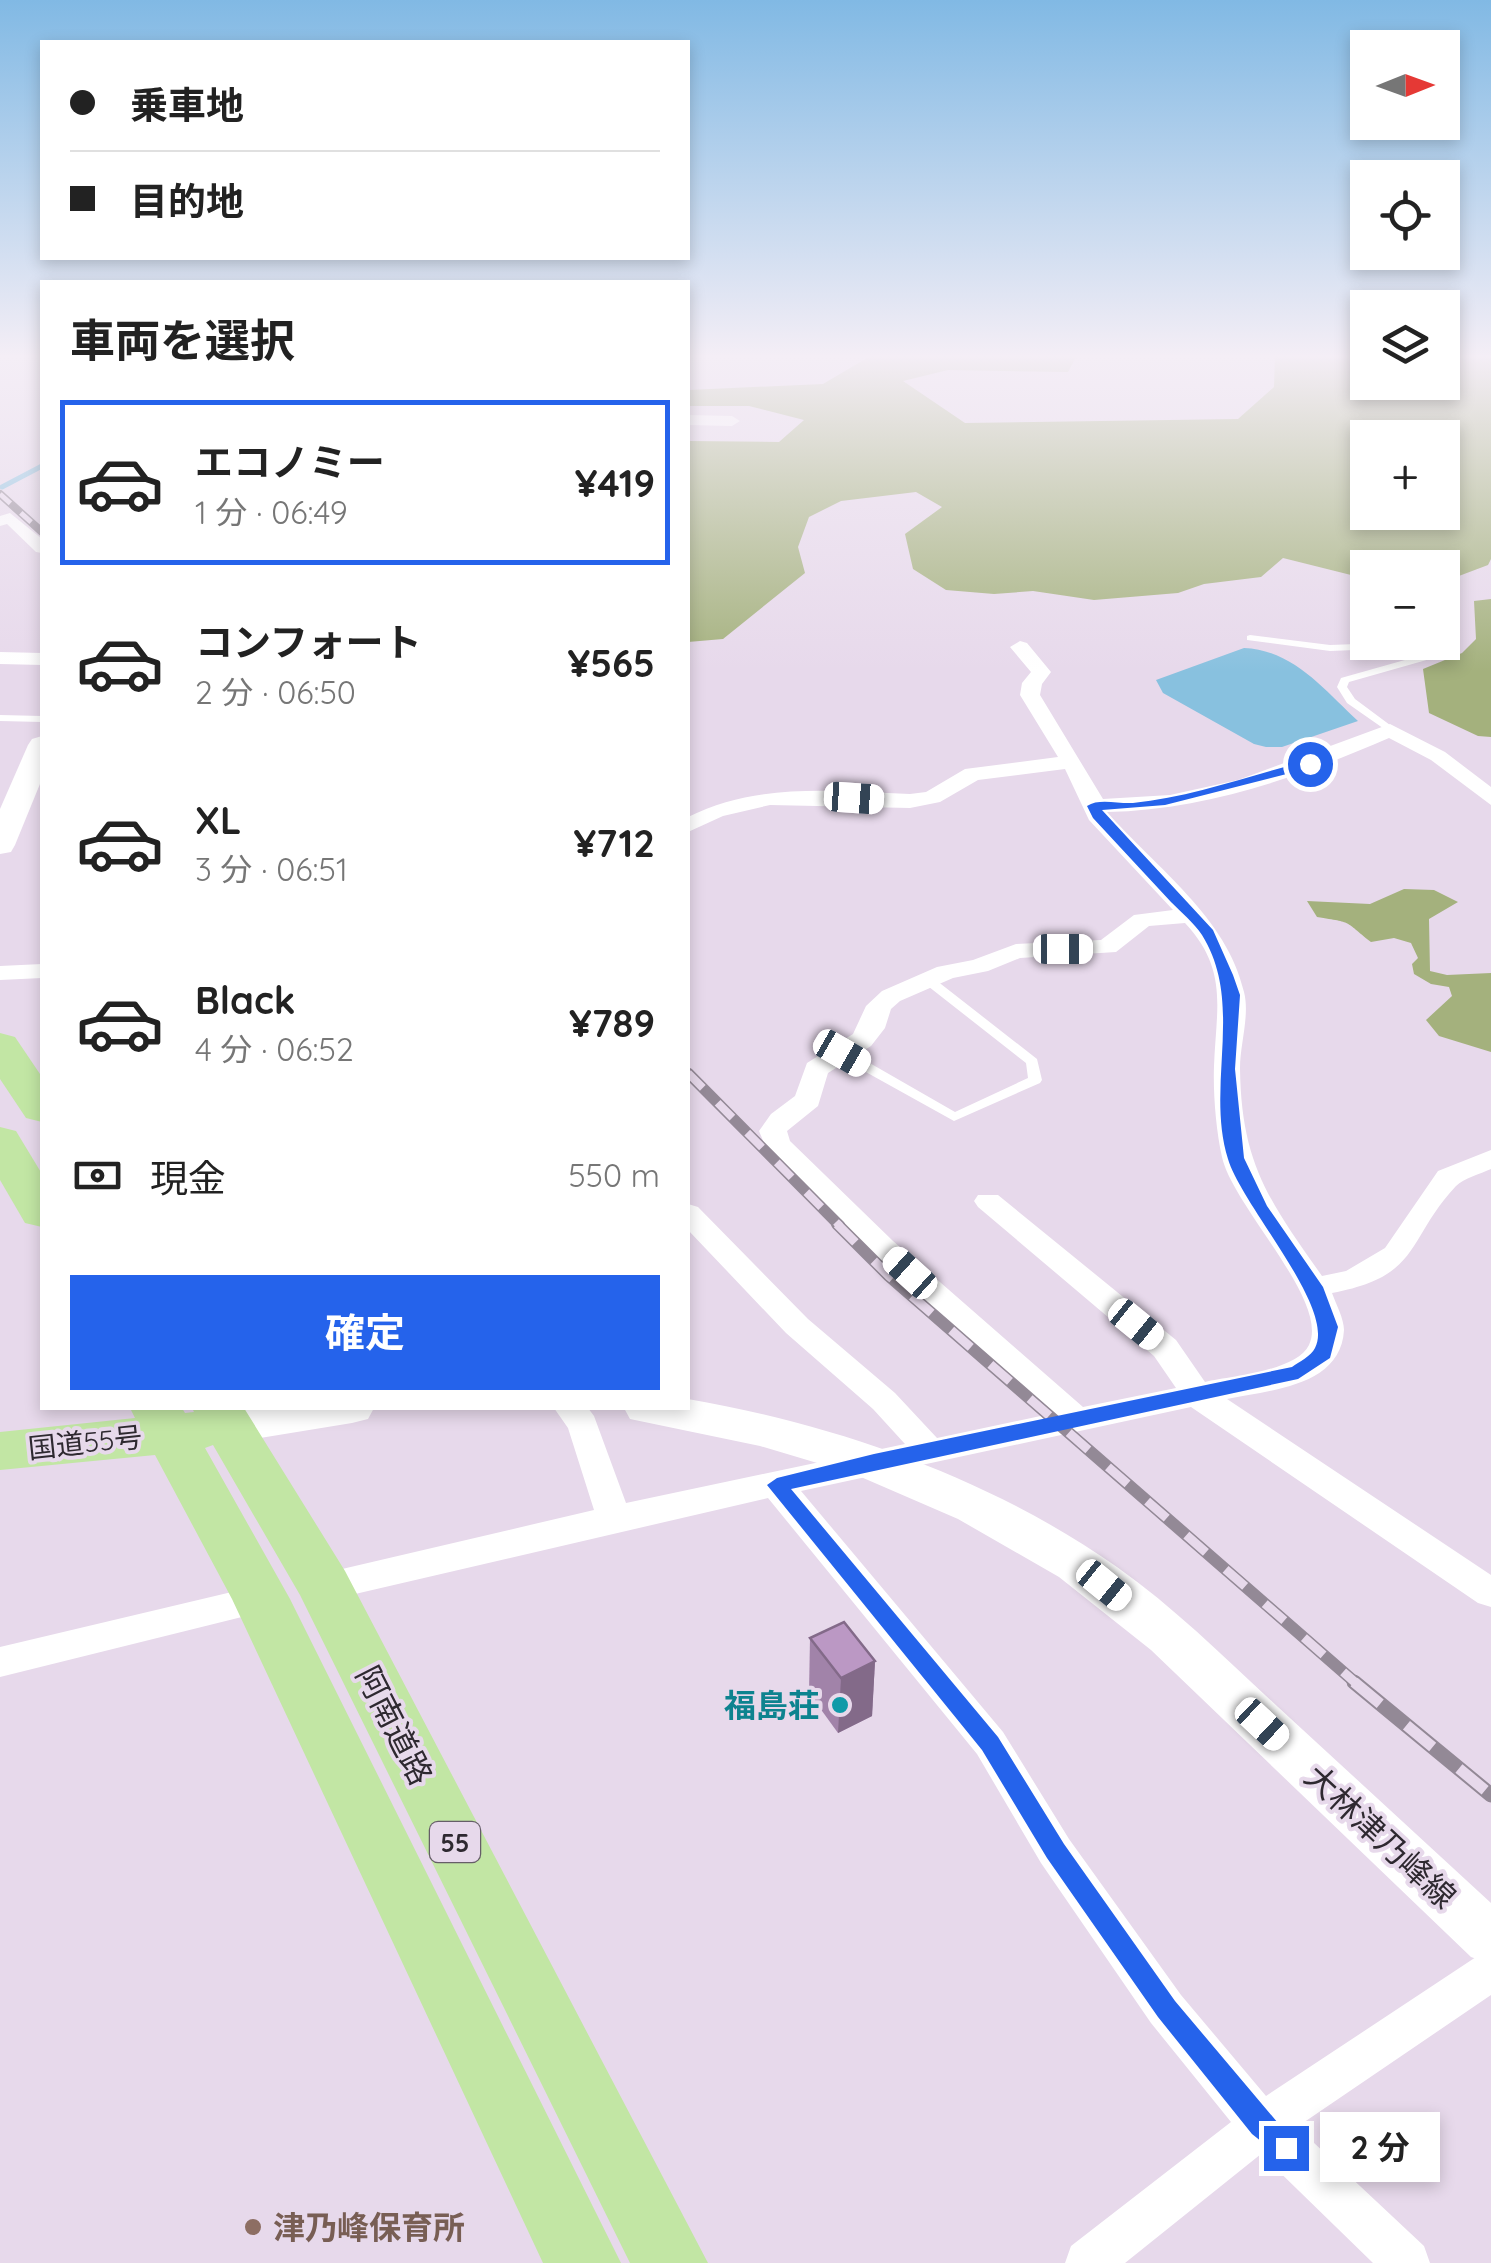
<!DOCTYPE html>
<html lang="ja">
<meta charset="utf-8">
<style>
:root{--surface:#fff;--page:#f2f2f2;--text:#222;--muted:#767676;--line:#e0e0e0;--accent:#2563eb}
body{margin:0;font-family:Quicksand,"Noto Sans JP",sans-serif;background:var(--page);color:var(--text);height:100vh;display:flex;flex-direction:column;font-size:38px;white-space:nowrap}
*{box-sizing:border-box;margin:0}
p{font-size:32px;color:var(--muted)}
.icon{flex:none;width:55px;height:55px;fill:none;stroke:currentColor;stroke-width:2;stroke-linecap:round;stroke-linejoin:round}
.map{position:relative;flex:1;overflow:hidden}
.sheet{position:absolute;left:40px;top:280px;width:650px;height:1130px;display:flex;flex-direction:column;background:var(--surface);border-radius:0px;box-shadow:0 5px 15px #0003}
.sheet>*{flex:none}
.guide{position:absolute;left:40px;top:40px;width:650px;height:220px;border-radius:0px;box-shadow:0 5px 15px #0003;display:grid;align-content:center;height:220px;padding:0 30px;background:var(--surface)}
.needle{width:65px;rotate:89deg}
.buttons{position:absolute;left:1350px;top:30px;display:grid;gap:20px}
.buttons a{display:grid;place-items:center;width:110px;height:110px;border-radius:0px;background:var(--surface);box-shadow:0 5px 15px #0003;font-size:50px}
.end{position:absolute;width:45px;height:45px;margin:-22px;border:12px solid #2563eb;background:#fff;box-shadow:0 0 0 5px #fff}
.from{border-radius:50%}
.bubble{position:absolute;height:70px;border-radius:0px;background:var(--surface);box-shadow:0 5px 15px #0003;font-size:32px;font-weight:700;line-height:70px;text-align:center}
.car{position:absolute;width:30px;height:60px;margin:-30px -15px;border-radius:12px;box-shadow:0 0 8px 2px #0007;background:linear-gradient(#fff 24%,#345 0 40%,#fff 0 76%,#345 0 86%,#fff 0)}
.guide b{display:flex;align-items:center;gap:35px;height:95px;font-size:38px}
.guide b+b{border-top:2px solid var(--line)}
.guide i{width:25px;height:25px;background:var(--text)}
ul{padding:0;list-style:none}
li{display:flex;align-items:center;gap:30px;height:165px;margin:0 20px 15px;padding:0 10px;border:5px solid transparent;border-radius:0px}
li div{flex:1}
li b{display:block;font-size:38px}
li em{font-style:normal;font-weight:700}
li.selected{border-color:var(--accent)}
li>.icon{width:90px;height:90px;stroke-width:1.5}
h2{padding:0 30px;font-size:45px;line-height:120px}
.pay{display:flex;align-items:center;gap:25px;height:110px;padding:0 30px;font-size:38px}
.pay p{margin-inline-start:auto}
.action{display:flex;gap:20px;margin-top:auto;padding:20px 30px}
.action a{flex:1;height:115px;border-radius:0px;background:var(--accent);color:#fff;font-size:40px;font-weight:700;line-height:115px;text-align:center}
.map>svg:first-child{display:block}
.forest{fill:#a4b17d;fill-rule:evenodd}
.water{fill:#88c1df}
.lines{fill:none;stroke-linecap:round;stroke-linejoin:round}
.stream{stroke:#88c1df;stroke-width:5}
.service{fill:#fff;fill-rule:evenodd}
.minor{fill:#fff;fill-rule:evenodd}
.secondary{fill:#fff;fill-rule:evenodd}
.trunk{fill:#c2e6a4;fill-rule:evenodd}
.rail-far3-casing{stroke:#938996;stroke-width:8}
.rail-far2-casing{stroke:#938996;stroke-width:11}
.rail-far1-casing{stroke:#938996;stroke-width:12}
.rail-casing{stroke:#938996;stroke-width:15}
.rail-far3{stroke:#e7d9eb;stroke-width:5;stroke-dasharray:14;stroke-linecap:butt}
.rail-far2{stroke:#e7d9eb;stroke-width:8;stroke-dasharray:21;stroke-linecap:butt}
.rail-far1{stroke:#e7d9eb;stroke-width:9;stroke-dasharray:26;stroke-linecap:butt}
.rail{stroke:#e7d9eb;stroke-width:11;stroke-dasharray:34;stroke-linecap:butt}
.wall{fill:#a183a9}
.shaded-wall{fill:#836a89}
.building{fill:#bb98c4;stroke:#836a89;stroke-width:2.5}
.route{fill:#2563eb}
.culture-dot{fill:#0f9aa8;stroke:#e7d9eb;stroke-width:4}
.education-dot{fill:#8d6e63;stroke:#e7d9eb;stroke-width:4}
.labels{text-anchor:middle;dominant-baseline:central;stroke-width:8;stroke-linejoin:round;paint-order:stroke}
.shield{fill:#e7d9eb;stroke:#665e68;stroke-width:2.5}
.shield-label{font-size:25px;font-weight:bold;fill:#2e2930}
.street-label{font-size:28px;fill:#2e2930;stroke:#e7d9eb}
.near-culture-label{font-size:32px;font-weight:bold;fill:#0d838f;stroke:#e7d9eb;text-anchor:end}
.near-street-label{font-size:32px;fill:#2e2930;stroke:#e7d9eb}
.near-education-label{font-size:32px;font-weight:bold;fill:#785e54;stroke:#e7d9eb;text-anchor:start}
</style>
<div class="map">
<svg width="1491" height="2263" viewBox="0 0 1491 2263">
<rect width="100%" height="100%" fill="#e7d9eb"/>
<g class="forest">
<path d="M872,355H1077L1068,372L948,370L903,381L965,423L1238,419L1274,387L1275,355H1367L1368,382H1442L1443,355H1491V559L1488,565L1443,582L1442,568H1368L1367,579L1283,558L1261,577L1204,584L1178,593L1094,600L1033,591L994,594L946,590L913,569L905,534L942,507L916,492L841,501L809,517L798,547L805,573L723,639L688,642V441L779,442L804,420L749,406H688V390L823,384ZM1368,438H1442V512H1368Z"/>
<path d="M1491,599V737L1478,736L1429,713L1423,669L1462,653L1476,639L1474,601Z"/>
<path d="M1404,889L1434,890L1458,902L1429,919L1430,971L1447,975L1491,973V1052L1439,1036L1426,1020L1452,996L1449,987L1431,984L1414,974L1412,964L1418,958L1411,943L1394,938L1371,942C1343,920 1354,923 1317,917L1307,901L1370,904Z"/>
</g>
<path class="water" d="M1244,648C1294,650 1325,691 1358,721L1282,747H1266L1254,744L1163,693L1156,680Z"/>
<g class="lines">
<path class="stream" d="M2,487L42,466"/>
<g class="service">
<path d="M1352,582H1358L1363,590H1368V596L1357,594L1350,584Z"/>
<path d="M1250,635L1330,645L1410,642L1427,653L1441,646L1439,642H1442V637L1452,647L1430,659L1349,682L1347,687L1355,699L1394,728V732L1390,733L1347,703L1337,687L1341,678L1419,656L1406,648L1330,651L1247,640V636Z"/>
<path d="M0,715L42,716V722L0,721Z"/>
<path d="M928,976L932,977L1037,1059L1042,1080L1040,1083L954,1121L837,1056L835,1053L837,1050H847L955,1112L1028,1078L1026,1063L924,983L922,980Z"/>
</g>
<g class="minor">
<path d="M688,415L732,416L740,421L732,426L688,425Z"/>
<path d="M10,513L42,539V553L36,552L7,524L0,526V516Z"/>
<path d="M1020,641L1027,643L1051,672L1042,684L1040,695L1103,799L1170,795L1238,780L1390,724L1445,752L1491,787V805L1431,760L1389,738C1299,777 1206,810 1107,812C1156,868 1227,917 1244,992C1250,1015 1240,1044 1240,1068C1241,1163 1269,1201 1322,1276L1346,1271L1385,1248L1438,1171L1491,1150V1169C1480,1174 1464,1178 1456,1186C1405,1241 1422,1276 1332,1293C1336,1304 1344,1319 1344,1330C1341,1387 1269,1390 1227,1399L1491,1575V1607L1478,1603L1191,1407L801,1491L1003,1732L1069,1839L1181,1995L1266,2096L1476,1957L1491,1952V1995L1297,2127L1424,2246L1430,2263H1373L1261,2154L1125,2263H1065L1071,2246L1231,2122L1151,2023L1041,1863L977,1754L768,1498L325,1601L313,1597L307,1587L313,1577L325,1573L594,1510L568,1428L554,1408H588L594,1416L626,1503L905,1444L873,1409L786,1333L688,1230V1204L698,1207L808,1319L895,1393L937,1438L1050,1414L873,1255L767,1150L759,1131L771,1114L795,1096L807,1063L853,1034L866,1006L882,991L937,967L973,960L1016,944L1101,940L1134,915L1173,910L1089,820L1065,769L978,780L940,802L910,808L770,805L723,816L688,832V817C759,782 833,791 910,794L926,792L965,769L1058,757L1020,695L1022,683L1031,672L1010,647ZM1185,923C1229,970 1216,1009 1214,1066C1213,1093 1216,1130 1222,1157C1233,1207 1330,1301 1309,1345C1297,1371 1231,1376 1205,1382L1176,1340L998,1195H978L974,1201L978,1207L1154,1356L1176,1388L1083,1407L893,1241L790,1141L787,1131L818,1106L828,1073L871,1046L885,1028L891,1009L900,1001L953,978L988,971L1020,958L1116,952L1149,926Z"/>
<path d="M0,652L42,653V665L0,664Z"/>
<path d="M42,964V978L0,980V966Z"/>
<path d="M261,1585L274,1589L279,1599L274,1609L0,1677V1647Z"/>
</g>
<g class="secondary">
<path d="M42,736V779L15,845L11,852L0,854V809L28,745L32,739Z"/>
<path d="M688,1399C838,1425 992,1479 1117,1567C1175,1608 1226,1659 1278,1707C1349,1772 1420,1838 1491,1903V1964L1471,1957L1151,1650L1059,1577L958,1519L854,1474L760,1446L630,1419L624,1408H688Z"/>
<path d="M254,1408H374L368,1419L352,1423L230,1443L214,1438L208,1427L214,1416Z"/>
</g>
<g class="trunk">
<path d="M0,1033L15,1037L42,1077V1122L26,1118L0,1079Z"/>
<path d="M0,1127L16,1131L42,1174V1227L25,1223L0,1180Z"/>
<path d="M130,1408H182L185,1413L194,1412L192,1408H244L345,1571L708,2263H630L300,1595L213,1445L205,1448L290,1599L621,2263H543L232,1599L155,1455L0,1470V1432L135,1418Z"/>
</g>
<defs>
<path id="rail-far3" d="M0,494L42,532"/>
<path id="rail-far2" d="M688,1073L840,1226"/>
<path id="rail-far1" d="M837,1224L889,1276L1357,1684"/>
<path id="rail" d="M1354,1682L1491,1795"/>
</defs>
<use href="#rail-far3" class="rail-far3-casing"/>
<use href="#rail-far2" class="rail-far2-casing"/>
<use href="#rail-far1" class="rail-far1-casing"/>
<use href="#rail" class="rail-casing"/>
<use href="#rail-far3" class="rail-far3"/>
<use href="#rail-far2" class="rail-far2"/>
<use href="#rail-far1" class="rail-far1"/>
<use href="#rail" class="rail"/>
</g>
<path class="wall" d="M810,1638L875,1661L872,1716L838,1733L809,1693Z"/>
<path class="shaded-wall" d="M875,1661L872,1716L838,1733L841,1678Z"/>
<path class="building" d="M844,1622L875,1661L841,1678L810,1638Z"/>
<linearGradient id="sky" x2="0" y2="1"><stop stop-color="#81b9e4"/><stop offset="0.53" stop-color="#f4eef6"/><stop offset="1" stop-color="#f4eef6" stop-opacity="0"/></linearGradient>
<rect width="1491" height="672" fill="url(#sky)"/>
<path class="route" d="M1310,760L1314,762V767L1165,805L1102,810L1213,930L1233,975L1240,995L1235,1069L1244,1158L1267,1206L1323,1287L1338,1327L1330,1358L1298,1379L791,1489L998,1737L1064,1844L1175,2001L1299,2148L1295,2157L1286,2161L1252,2134L1158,2017L1047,1858L982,1750L767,1485L777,1478L874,1454L1292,1367C1299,1362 1311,1356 1315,1348C1336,1308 1242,1206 1228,1159C1205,1085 1245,1004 1202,935C1194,923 1181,912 1171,902C1145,874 1119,846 1093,818L1087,806C1099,798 1118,804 1133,803C1192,797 1252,775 1310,760Z"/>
<circle class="culture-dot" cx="840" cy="1705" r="10"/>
<circle class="education-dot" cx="253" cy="2227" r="10"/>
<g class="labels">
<rect class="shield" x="430" y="1822" width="50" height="40" rx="8"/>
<g class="shield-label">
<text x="455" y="1842">55</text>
</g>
<g class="street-label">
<text transform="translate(85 1442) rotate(-6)">国道55号</text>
</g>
<g class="near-culture-label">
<text x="820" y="1705">福島荘</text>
</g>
<g class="near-street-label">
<text transform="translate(395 1725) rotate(63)">阿南道路</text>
<text transform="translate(1381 1836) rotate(43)">大林津乃峰線</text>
</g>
<g class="near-education-label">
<text x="273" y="2227">津乃峰保育所</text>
</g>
</g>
</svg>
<div class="buttons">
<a><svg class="needle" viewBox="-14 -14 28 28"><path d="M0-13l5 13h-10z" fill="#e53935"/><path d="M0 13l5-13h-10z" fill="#767676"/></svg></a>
<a><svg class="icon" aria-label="locate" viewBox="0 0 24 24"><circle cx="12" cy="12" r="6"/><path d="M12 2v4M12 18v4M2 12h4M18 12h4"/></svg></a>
<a><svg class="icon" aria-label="layers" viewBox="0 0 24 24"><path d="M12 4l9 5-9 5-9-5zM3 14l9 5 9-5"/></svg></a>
<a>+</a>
<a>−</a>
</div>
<i class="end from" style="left:1310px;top:764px"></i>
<i class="end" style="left:1286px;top:2148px"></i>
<div class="bubble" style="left:1320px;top:2112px;width:120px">2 分</div>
<i class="car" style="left:854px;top:798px;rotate:94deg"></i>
<i class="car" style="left:1063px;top:949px;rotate:90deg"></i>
<i class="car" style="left:842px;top:1053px;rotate:120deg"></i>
<i class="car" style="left:910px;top:1273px;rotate:312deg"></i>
<i class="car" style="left:1136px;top:1324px;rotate:129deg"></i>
<i class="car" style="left:1104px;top:1585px;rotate:129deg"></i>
<i class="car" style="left:1262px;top:1724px;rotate:133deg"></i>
<div class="guide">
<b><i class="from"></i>乗車地</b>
<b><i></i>目的地</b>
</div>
<section class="sheet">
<h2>車両を選択</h2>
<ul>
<li class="selected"><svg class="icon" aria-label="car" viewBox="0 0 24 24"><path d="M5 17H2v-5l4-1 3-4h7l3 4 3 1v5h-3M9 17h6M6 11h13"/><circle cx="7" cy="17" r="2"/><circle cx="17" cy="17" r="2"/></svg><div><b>エコノミー</b><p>1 分 · 06:49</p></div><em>¥419</em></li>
<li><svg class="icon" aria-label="car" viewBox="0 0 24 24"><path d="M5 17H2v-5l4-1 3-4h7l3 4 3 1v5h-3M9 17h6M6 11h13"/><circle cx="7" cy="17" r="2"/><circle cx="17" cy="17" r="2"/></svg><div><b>コンフォート</b><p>2 分 · 06:50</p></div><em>¥565</em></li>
<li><svg class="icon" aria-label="car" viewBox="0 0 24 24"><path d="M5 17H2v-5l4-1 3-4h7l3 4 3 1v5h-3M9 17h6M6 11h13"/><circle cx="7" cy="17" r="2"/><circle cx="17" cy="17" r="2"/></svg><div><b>XL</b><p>3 分 · 06:51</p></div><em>¥712</em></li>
<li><svg class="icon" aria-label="car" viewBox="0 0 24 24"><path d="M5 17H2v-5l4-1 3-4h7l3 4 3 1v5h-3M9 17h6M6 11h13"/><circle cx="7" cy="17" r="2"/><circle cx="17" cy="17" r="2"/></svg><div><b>Black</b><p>4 分 · 06:52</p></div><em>¥789</em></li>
</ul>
<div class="pay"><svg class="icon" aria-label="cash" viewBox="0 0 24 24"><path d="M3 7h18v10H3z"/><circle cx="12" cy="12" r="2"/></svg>現金<p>550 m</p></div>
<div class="action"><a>確定</a></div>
</section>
</div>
